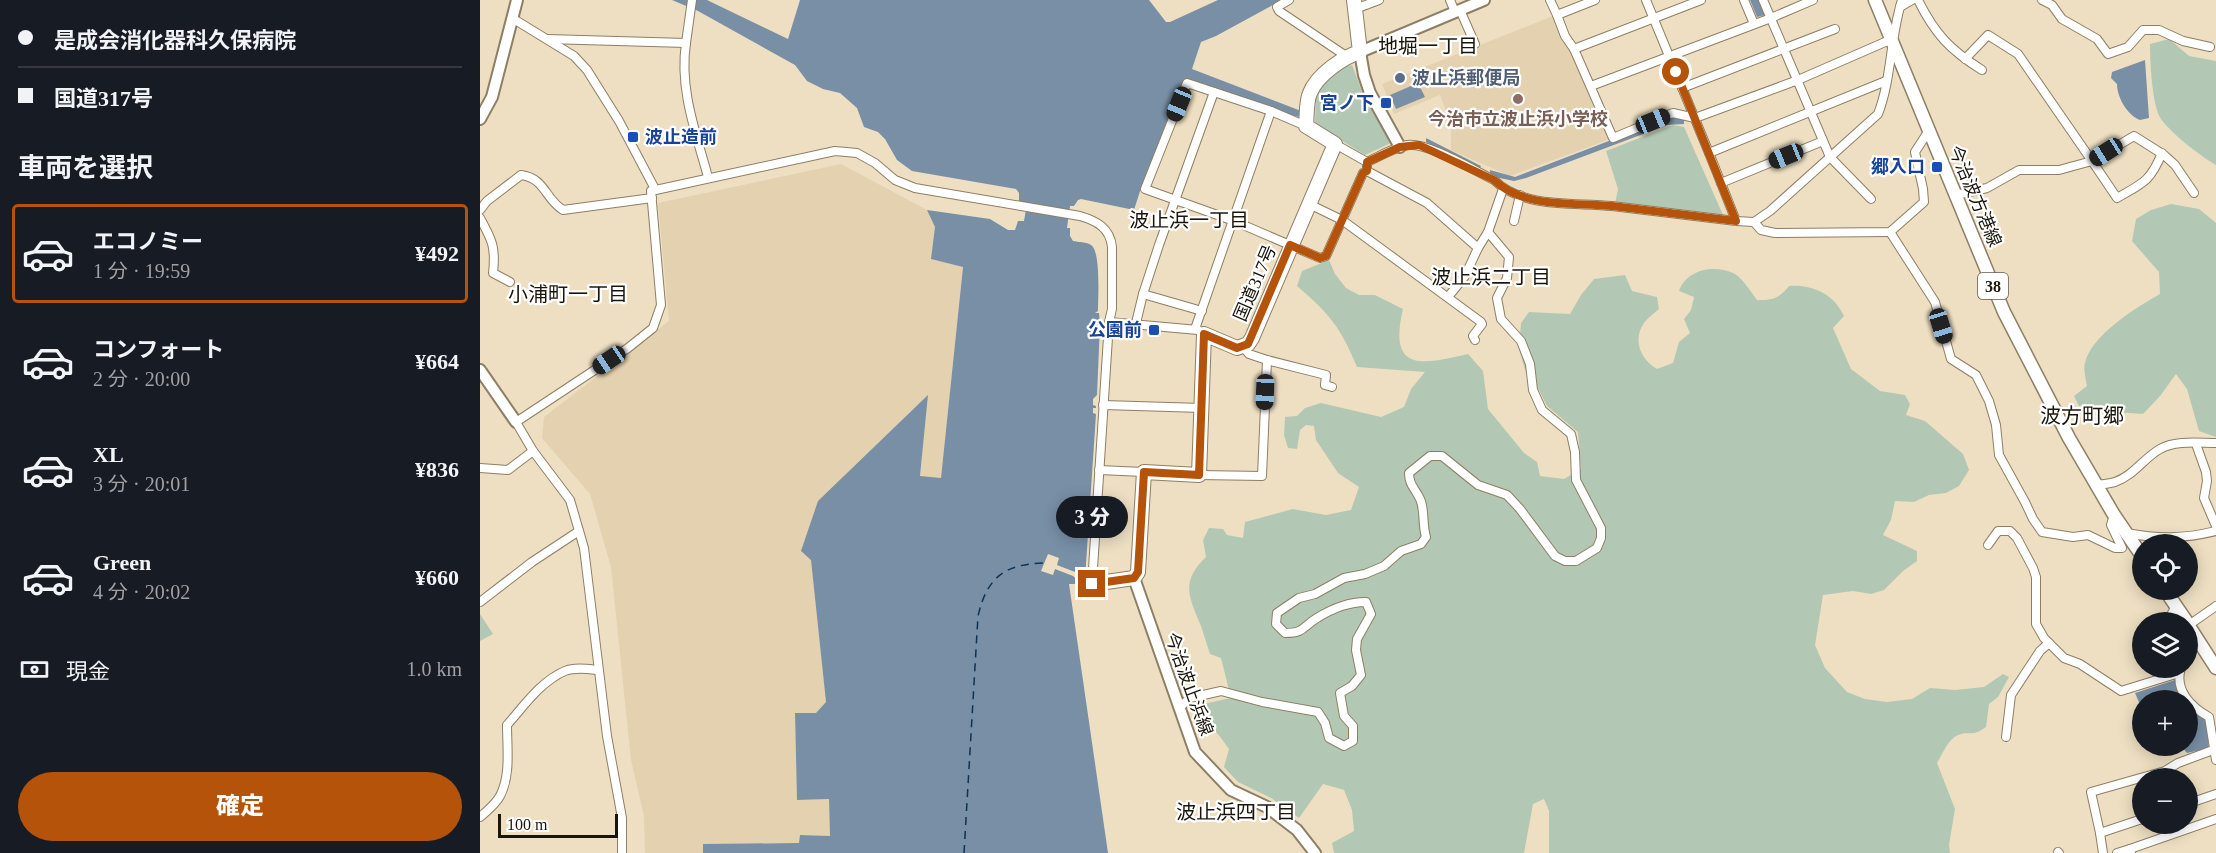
<!DOCTYPE html>
<html lang="ja">
<meta charset="utf-8">
<style>
:root{--surface:#171b24;--page:#242831;--text:#f1f3f6;--muted:#9ea1a6;--line:#363941;--accent:#b45309}
body{margin:0;font-family:"Times New Roman","Noto Sans JP",serif;background:var(--page);color:var(--text);height:100vh;display:flex;flex-direction:column;font-size:22px;white-space:nowrap}
*{box-sizing:border-box;margin:0}
p{font-size:20px;color:var(--muted)}
.icon{flex:none;width:33px;height:33px;fill:none;stroke:currentColor;stroke-width:2;stroke-linecap:round;stroke-linejoin:round}
.map{position:relative;flex:1;overflow:hidden}
.sheet{display:flex;flex-direction:column;background:var(--surface);width:480px}
.sheet>*{flex:none}
.banner{display:grid;align-content:center;height:132px;padding:0 18px;background:var(--surface)}
.tools{position:absolute;left:1652px;top:534px;display:grid;gap:12px}
.tools a{display:grid;place-items:center;width:66px;height:66px;border-radius:50%;background:var(--surface);box-shadow:0 3px 15px #0003;font-size:30px}
.scale{position:absolute;left:18px;bottom:15px;width:120px;box-sizing:border-box;padding-left:6px;border:3px solid #1a150b;border-top:0;font-size:16px;line-height:21px;white-space:nowrap;color:#1a150b;-webkit-text-stroke:4px #fff;paint-order:stroke}
.end{position:absolute;width:27px;height:27px;margin:-14px;border:8px solid #b45309;background:#fff;box-shadow:0 0 0 3px #fff}
.from{border-radius:50%}
.bubble{position:absolute;height:42px;border-radius:21px;background:var(--surface);box-shadow:0 3px 15px #0003;font-size:20px;font-weight:800;line-height:42px;text-align:center}
.car{position:absolute;width:18px;height:36px;margin:-18px -9px;border-radius:8px;box-shadow:0 0 4px 2px #0007;background:linear-gradient(#222 24%,#8ab4d8 0 40%,#222 0 76%,#8ab4d8 0 86%,#222 0)}
.banner b{display:flex;align-items:center;gap:21px;height:57px;font-size:22px}
.banner b+b{border-top:2px solid var(--line)}
.banner i{width:15px;height:15px;background:var(--text)}
ul{padding:0;list-style:none}
li{display:flex;align-items:center;gap:18px;height:99px;margin:0 12px 9px;padding:0 6px;border:3px solid transparent;border-radius:6px}
li div{flex:1}
li b{display:block;font-size:22px}
li em{font-style:normal;font-weight:800}
li.active{border-color:var(--accent)}
li>.icon{width:54px;height:54px;stroke-width:1.5}
h2{padding:0 18px;font-size:27px;line-height:72px}
.pay{display:flex;align-items:center;gap:15px;height:66px;padding:0 18px;font-size:22px}
.pay p{margin-inline-start:auto}
.action{display:flex;gap:12px;margin-top:auto;padding:12px 18px}
.action a{flex:1;height:69px;border-radius:36px;background:var(--accent);color:#fff;font-size:24px;font-weight:800;line-height:69px;text-align:center}
main{display:flex;flex:1;min-height:0}
.map>svg:first-child{display:block}
.built{fill:#e4d1af}
.green{fill:#b2c8b4}
.water{fill:#788fa6}
.pier{fill:#eedfc2}
.lines{fill:none;stroke-linecap:round;stroke-linejoin:round}
.ferry{stroke:#0e3355;stroke-width:1.5;stroke-dasharray:8 6;stroke-linecap:butt}
.street-casing{stroke:#8d7f65;stroke-width:10}
.secondary-casing{stroke:#8d7f65;stroke-width:14}
.primary-casing{stroke:#8d7f65;stroke-width:15}
.highway-casing{stroke:#8d7f65;stroke-width:16}
.street{stroke:#fff;stroke-width:8}
.secondary{stroke:#fff;stroke-width:10}
.primary{stroke:#fff;stroke-width:12}
.highway{stroke:#fff;stroke-width:14}
.route{stroke:#b45309;stroke-width:8}
.service-dot{fill:#5c6f8a;stroke:#fff;stroke-width:2}
.education-dot{fill:#8d6e63;stroke:#fff;stroke-width:2}
.transit-dot{fill:#1a4fb4;stroke:#fff;stroke-width:2}
.labels{text-anchor:middle;dominant-baseline:central;stroke-width:4.5;stroke-linejoin:round;paint-order:stroke}
.shield{fill:#fff;stroke:#5f5b54;stroke-width:1.5}
.shield-label{font-size:16px;font-weight:bold;fill:#1a150b}
.service-label{font-size:18px;font-weight:bold;fill:#4e5e75;stroke:#fff;text-anchor:start}
.transit-label{font-size:18px;font-weight:bold;fill:#164399;stroke:#fff;text-anchor:end}
.education-label{font-size:18px;font-weight:bold;fill:#785e54;stroke:#fff}
.street-label{font-size:18px;fill:#1a150b;stroke:#fff}
.neighbourhood-label{font-size:20px;fill:#1a150b;stroke:#fff}
.quarter-label{font-size:21px;fill:#1a150b;stroke:#fff}
</style>
<main>
<section class="sheet">
<div class="banner">
<b><i class="from"></i>是成会消化器科久保病院</b>
<b><i></i>国道317号</b>
</div>
<h2>車両を選択</h2>
<ul>
<li class="active"><svg class="icon" aria-label="car" viewBox="0 0 24 24"><path d="M5 17H2v-5l4-1 3-4h7l3 4 3 1v5h-3M9 17h6M6 11h13"/><circle cx="7" cy="17" r="2"/><circle cx="17" cy="17" r="2"/></svg><div><b>エコノミー</b><p>1 分 · 19:59</p></div><em>¥492</em></li>
<li><svg class="icon" aria-label="car" viewBox="0 0 24 24"><path d="M5 17H2v-5l4-1 3-4h7l3 4 3 1v5h-3M9 17h6M6 11h13"/><circle cx="7" cy="17" r="2"/><circle cx="17" cy="17" r="2"/></svg><div><b>コンフォート</b><p>2 分 · 20:00</p></div><em>¥664</em></li>
<li><svg class="icon" aria-label="car" viewBox="0 0 24 24"><path d="M5 17H2v-5l4-1 3-4h7l3 4 3 1v5h-3M9 17h6M6 11h13"/><circle cx="7" cy="17" r="2"/><circle cx="17" cy="17" r="2"/></svg><div><b>XL</b><p>3 分 · 20:01</p></div><em>¥836</em></li>
<li><svg class="icon" aria-label="car" viewBox="0 0 24 24"><path d="M5 17H2v-5l4-1 3-4h7l3 4 3 1v5h-3M9 17h6M6 11h13"/><circle cx="7" cy="17" r="2"/><circle cx="17" cy="17" r="2"/></svg><div><b>Green</b><p>4 分 · 20:02</p></div><em>¥660</em></li>
</ul>
<div class="pay"><svg class="icon" aria-label="cash" viewBox="0 0 24 24"><path d="M3 7h18v10H3z"/><circle cx="12" cy="12" r="2"/></svg>現金<p>1.0 km</p></div>
<div class="action"><a>確定</a></div>
</section>
<div class="map">
<svg width="1736" height="853" viewBox="0 0 1736 853">
<rect width="100%" height="100%" fill="#eedfc2"/>
<g class="built">
<path d="M1073,16L1083,39L1095,52L1133,138L1030,176L971,150V124L960,95L914,114L902,84Z"/>
<path d="M361,164L447,210L455,227L451,259L483,266L461,478L440,477L448,396L331,559L346,702L336,713H315L317,800L349,799L350,836L320,835V843L223,844V853H165L164,816L151,760L131,567L110,494L62,438L64,417L189,321L178,203Z"/>
</g>
<g class="green">
<path d="M1689,39L1709,56L1736,61V165C1719,155 1693,135 1681,119C1672,106 1670,61 1670,44Z"/>
<path d="M872,65L884,97L913,142L885,155L835,124L836,92L858,69Z"/>
<path d="M1193,125L1204,127L1243,215L1242,217L1135,204L1138,189L1126,151Z"/>
<path d="M1691,204L1719,209L1736,223V437L1719,431L1707,389L1696,374L1680,396L1663,414L1635,412L1621,405L1599,406L1594,396L1607,386C1606,380 1603,369 1605,363C1612,334 1656,308 1680,294L1679,272L1652,241L1656,219L1671,210Z"/>
<path d="M849,260L855,274L866,288L879,295H895L923,309C908,372 941,365 988,354L1003,371L1008,409L1044,453L1057,462L1060,476L1084,479L1101,469L1098,432L1067,406L1059,390L1046,373L1039,349L1041,323L1049,312L1090,314L1101,295L1114,279L1145,275L1152,291L1177,297L1179,309C1174,313 1168,318 1164,323C1152,340 1161,360 1177,369L1193,363L1199,342L1210,333L1204,319L1211,310L1214,297L1199,291C1207,269 1235,264 1255,274C1263,279 1271,292 1277,300C1292,300 1299,299 1309,286C1332,284 1354,294 1364,316L1353,328L1371,369L1400,391L1425,395L1430,404L1426,415L1445,421L1483,454L1489,470L1479,486L1466,493L1449,495L1434,502L1415,501L1411,520L1403,535L1437,551V561L1423,571L1404,590L1391,594L1373,591L1343,595L1335,645L1345,668L1367,692L1385,699L1407,702L1432,699L1450,688L1475,690L1504,687L1523,674L1529,677L1518,697L1509,704L1506,727C1491,738 1490,730 1478,735C1468,739 1462,755 1457,763L1475,809L1469,845L1470,853H1069V811L1064,799L1053,804L1044,853H854L852,843L874,831L872,810L864,790L843,784L819,818L791,798L758,782L744,767L749,749C745,744 741,737 736,732C726,723 717,720 714,706L751,698L741,658L730,654C727,645 724,635 721,626C709,597 700,582 726,557L723,540L729,528L743,529L747,535L763,538L765,522L813,509L846,515L871,510L879,487L858,473L836,440L834,426L826,425L820,430L817,449L808,448L804,435L805,417L817,416L825,408L841,403L901,417L924,407L931,389L945,372L877,367C861,328 849,313 817,286L822,271Z"/>
<path d="M0,614L13,634L0,641Z"/>
</g>
<g class="water">
<path d="M192,0H227L308,39L320,0H669L686,22H690L738,0H802L736,36L721,42L712,69L821,111L818,117L706,82L661,188L654,210L601,199L598,200L594,206H590L587,228H590V236L593,241C598,242 607,242 611,245C621,251 618,299 618,311L615,313H619L620,325L617,395L613,399V405L616,406V408H613V413L616,414L605,579L602,584H589L628,853H223V844L319,843L320,835L350,836L349,799L317,800L315,713H336L346,702L331,560L321,551L338,501L448,395L440,476L461,478L483,267L451,259L455,227L447,210L510,219L528,230H535L538,221H544L547,204L539,202V193L536,189L432,171L417,160L405,139L398,132L384,127L377,108L360,93L343,89L327,81L315,65L218,11Z"/>
<path d="M1270,0H1279L1285,15L1277,17Z"/>
<path d="M1665,60L1669,118L1660,120C1647,115 1637,97 1637,84L1631,78L1632,72Z"/>
<path d="M938,83L945,97L916,109L910,95Z"/>
<path d="M1194,116L1204,119V124L1187,125L1046,178L1034,181L1010,176V170L1035,177Z"/>
<path d="M946,138L1001,166L999,170L946,142Z"/>
<path d="M1695,680V684L1706,700H1662V709L1655,693Z"/>
<path d="M1707,703L1714,713L1726,720L1729,748L1707,753L1701,746H1707Z"/>
</g>
<path class="pier" d="M568,554L579,558L577,565L595,572L605,579L602,584L593,576L575,569L573,575L561,571Z"/>
<g class="lines">
<path class="ferry" d="M484,853L498,616C507,577 525,564 564,563"/>
<defs>
<g id="street">
<path d="M809,0L797,7L799,11L866,56"/>
<path d="M970,0L975,12"/>
<path d="M1070,0L1077,15L1115,0"/>
<path d="M1166,0L1229,153L1406,81"/>
<path d="M1221,0L1094,49L1133,138L1193,113L1215,118L1318,80L1412,39"/>
<path d="M1264,0L1274,24"/>
<path d="M1283,0L1350,157L1391,199"/>
<path d="M1438,0C1455,34 1470,50 1502,70"/>
<path d="M1562,0L1572,5L1582,19L1617,39L1628,54L1648,47L1663,30H1679L1703,41L1730,47"/>
<path d="M1420,7L1432,0"/>
<path d="M875,9L899,0"/>
<path d="M980,10L995,44"/>
<path d="M1077,15L1085,36L1094,49"/>
<path d="M32,18L94,56L107,70L139,121L175,189"/>
<path d="M67,39L206,43L212,0"/>
<path d="M206,43C199,89 216,133 228,177"/>
<path d="M1111,86L1291,18L1333,0"/>
<path d="M1202,88L1355,29"/>
<path d="M826,126L791,111L707,83L665,189L754,221L840,258L846,256L883,173L887,171V162"/>
<path d="M855,144L887,162C900,156 913,148 927,145C948,142 993,170 1014,180C1043,209 1095,202 1132,206C1173,211 1215,216 1256,221L1274,222L1290,211L1398,114C1412,78 1410,37 1422,0"/>
<path d="M1229,153L1241,183L1343,141"/>
<path d="M1682,153C1670,182 1663,183 1637,198L1612,161L1654,136L1684,155L1695,165L1714,193"/>
<path d="M887,171L947,203L998,248"/>
<path d="M1241,183L1256,221"/>
<path d="M1476,195L1507,188L1539,170H1579L1612,161L1538,54L1508,35L1485,59"/>
<path d="M829,204L862,220L1001,322L1002,324L993,336L995,340"/>
<path d="M0,210L7,201L41,175C65,178 65,199 83,210L172,198"/>
<path d="M0,218C12,240 16,247 13,273L30,282"/>
<path d="M1034,221L1040,195"/>
<path d="M1274,222L1281,230L1295,233L1410,232L1444,202L1443,189L1435,152L1448,132"/>
<path d="M1410,232L1455,302L1471,359L1496,375L1509,401L1516,425L1519,455L1545,502L1553,519L1562,532L1593,537L1608,535L1635,548H1642L1631,525L1634,515"/>
<path d="M663,294L722,311"/>
<path d="M968,297L985,276L998,248L1008,232L1023,189"/>
<path d="M629,322L718,330"/>
<path d="M656,323L663,294L679,245L734,92"/>
<path d="M715,329L791,111"/>
<path d="M787,360L846,375L845,385L852,387"/>
<path d="M623,405L722,408"/>
<path d="M1716,444L1726,472L1727,481L1724,498L1736,526"/>
<path d="M0,468L28,470L53,451"/>
<path d="M619,470L664,472"/>
<path d="M719,475L782,476L787,360L769,354L763,347"/>
<path d="M1616,485C1622,484 1629,484 1635,482C1653,476 1664,458 1680,449C1695,440 1719,443 1736,443"/>
<path d="M1646,533C1679,539 1703,539 1736,531"/>
<path d="M1508,545L1518,531H1530L1537,538L1553,568L1556,577V624L1564,638L1584,658L1600,664L1641,691L1699,673"/>
<path d="M0,602L52,562L99,531"/>
<path d="M1694,622L1691,615L1696,606"/>
<path d="M1709,625L1736,606"/>
<path d="M1701,668C1694,690 1711,707 1729,717L1736,760"/>
<path d="M699,708L710,698L741,691L782,702L838,712L845,723L849,738L864,746L873,741V726L864,716L860,693L872,686L881,675L876,650L877,639L891,614L886,602C868,602 853,608 837,618C822,627 825,633 805,633L796,624L797,613L819,598L835,594L864,578L885,574L904,566L921,551L941,544L946,537C942,524 945,509 940,499C935,488 929,485 929,473L950,456H962L998,485L1027,495L1040,509L1075,556L1085,561H1096L1117,548L1121,538V528L1096,480L1095,452L1091,434L1062,410L1053,390L1050,364L1041,341L1021,319L1017,298L1027,278L1029,257L1008,232"/>
<path d="M1526,737L1531,695L1560,651L1569,643"/>
<path d="M1707,804L1736,794"/>
<path d="M0,817C7,811 15,805 20,796C31,775 27,748 27,725C44,706 61,681 85,671C95,667 108,669 118,670"/>
<path d="M1662,819L1620,833L1611,792L1685,771L1698,763L1733,750"/>
<path d="M1620,833L1623,853"/>
<path d="M1578,852L1579,853"/>
<path d="M142,853V818L127,736L104,548L90,500L53,451L36,422L148,348L173,328L181,305L171,191L355,151L377,153L395,163L415,180L435,188L600,216C617,221 630,228 632,247V309L629,322L612,584"/>
<path d="M1637,853L1650,849"/>
<path d="M1651,853L1650,849L1736,819"/>
</g>
<g id="secondary">
<path d="M0,119L12,97L37,0"/>
<path d="M920,147L890,93L884,75L880,52L1004,0"/>
<path d="M0,370L36,422"/>
<path d="M654,578L715,752L751,790L787,807L817,830L835,853"/>
</g>
<g id="primary">
<path d="M1395,0L1524,312L1589,438L1634,515L1662,556"/>
<path d="M1685,590L1707,622"/>
<path d="M1707,623L1736,668"/>
</g>
<path id="highway" d="M612,584L654,578L658,572L664,472L719,475L724,334L757,348L768,344L772,338L855,144L826,126C827,115 826,102 830,93C837,75 863,57 880,52L874,0"/>
</defs>
<use href="#street" class="street-casing"/>
<use href="#secondary" class="secondary-casing"/>
<use href="#primary" class="primary-casing"/>
<use href="#highway" class="highway-casing"/>
<use href="#street" class="street"/>
<use href="#secondary" class="secondary"/>
<use href="#primary" class="primary"/>
<use href="#highway" class="highway"/>
</g>
<g class="lines">
<path class="route" d="M612,584L654,578L658,572L664,472L719,475L724,334L757,348L768,344L810,245L840,258L846,256L883,173L887,171V162L920,147L939,145L1014,180C1044,209 1094,202 1132,206C1173,211 1215,216 1256,221L1196,72"/>
</g>
<circle class="service-dot" cx="920" cy="78" r="6"/>
<circle class="education-dot" cx="1038" cy="99" r="6"/>
<g class="transit-dot">
<rect x="900" y="97" width="12" height="12" rx="3"/>
<rect x="147" y="131" width="12" height="12" rx="3"/>
<rect x="1451" y="161" width="12" height="12" rx="3"/>
<rect x="668" y="324" width="12" height="12" rx="3"/>
</g>
<g class="labels">
<rect class="shield" x="1498" y="273" width="30" height="26" rx="4.5"/>
<g class="shield-label">
<text x="1513" y="286">38</text>
</g>
<g class="service-label">
<text x="932" y="78">波止浜郵便局</text>
</g>
<g class="transit-label">
<text x="894" y="103">宮ノ下</text>
<text x="165" y="137" text-anchor="start">波止造前</text>
<text x="1445" y="167">郷入口</text>
<text x="662" y="330">公園前</text>
</g>
<g class="education-label">
<text x="1038" y="119">今治市立波止浜小学校</text>
</g>
<g class="street-label">
<text transform="translate(1495 196) rotate(67)">今治波方港線</text>
<text transform="translate(775 283) rotate(-67)">国道317号</text>
<text transform="translate(709 684) rotate(70)">今治波止浜線</text>
</g>
<g class="neighbourhood-label">
<text x="948" y="46">地堀一丁目</text>
<text x="709" y="220">波止浜一丁目</text>
<text x="1011" y="277">波止浜二丁目</text>
<text x="88" y="294">小浦町一丁目</text>
<text x="756" y="812">波止浜四丁目</text>
</g>
<g class="quarter-label">
<text x="1602" y="416">波方町郷</text>
</g>
</g>
</svg>
<div class="tools">
<a><svg class="icon" aria-label="locate" viewBox="0 0 24 24"><circle cx="12" cy="12" r="6"/><path d="M12 2v4M12 18v4M2 12h4M18 12h4"/></svg></a>
<a><svg class="icon" aria-label="layers" viewBox="0 0 24 24"><path d="M12 4l9 5-9 5-9-5zM3 14l9 5 9-5"/></svg></a>
<a>+</a>
<a>−</a>
</div>
<div class="scale">100 m</div>
<i class="end from" style="left:1196px;top:72px"></i>
<i class="end" style="left:612px;top:584px"></i>
<div class="bubble" style="left:576px;top:496px;width:72px">3 分</div>
<i class="car" style="left:699px;top:104px;rotate:202deg"></i>
<i class="car" style="left:1173px;top:121px;rotate:68deg"></i>
<i class="car" style="left:1626px;top:152px;rotate:238deg"></i>
<i class="car" style="left:1306px;top:156px;rotate:248deg"></i>
<i class="car" style="left:1461px;top:326px;rotate:163deg"></i>
<i class="car" style="left:129px;top:360px;rotate:236deg"></i>
<i class="car" style="left:785px;top:392px;rotate:182deg"></i>
</div>
</main>
